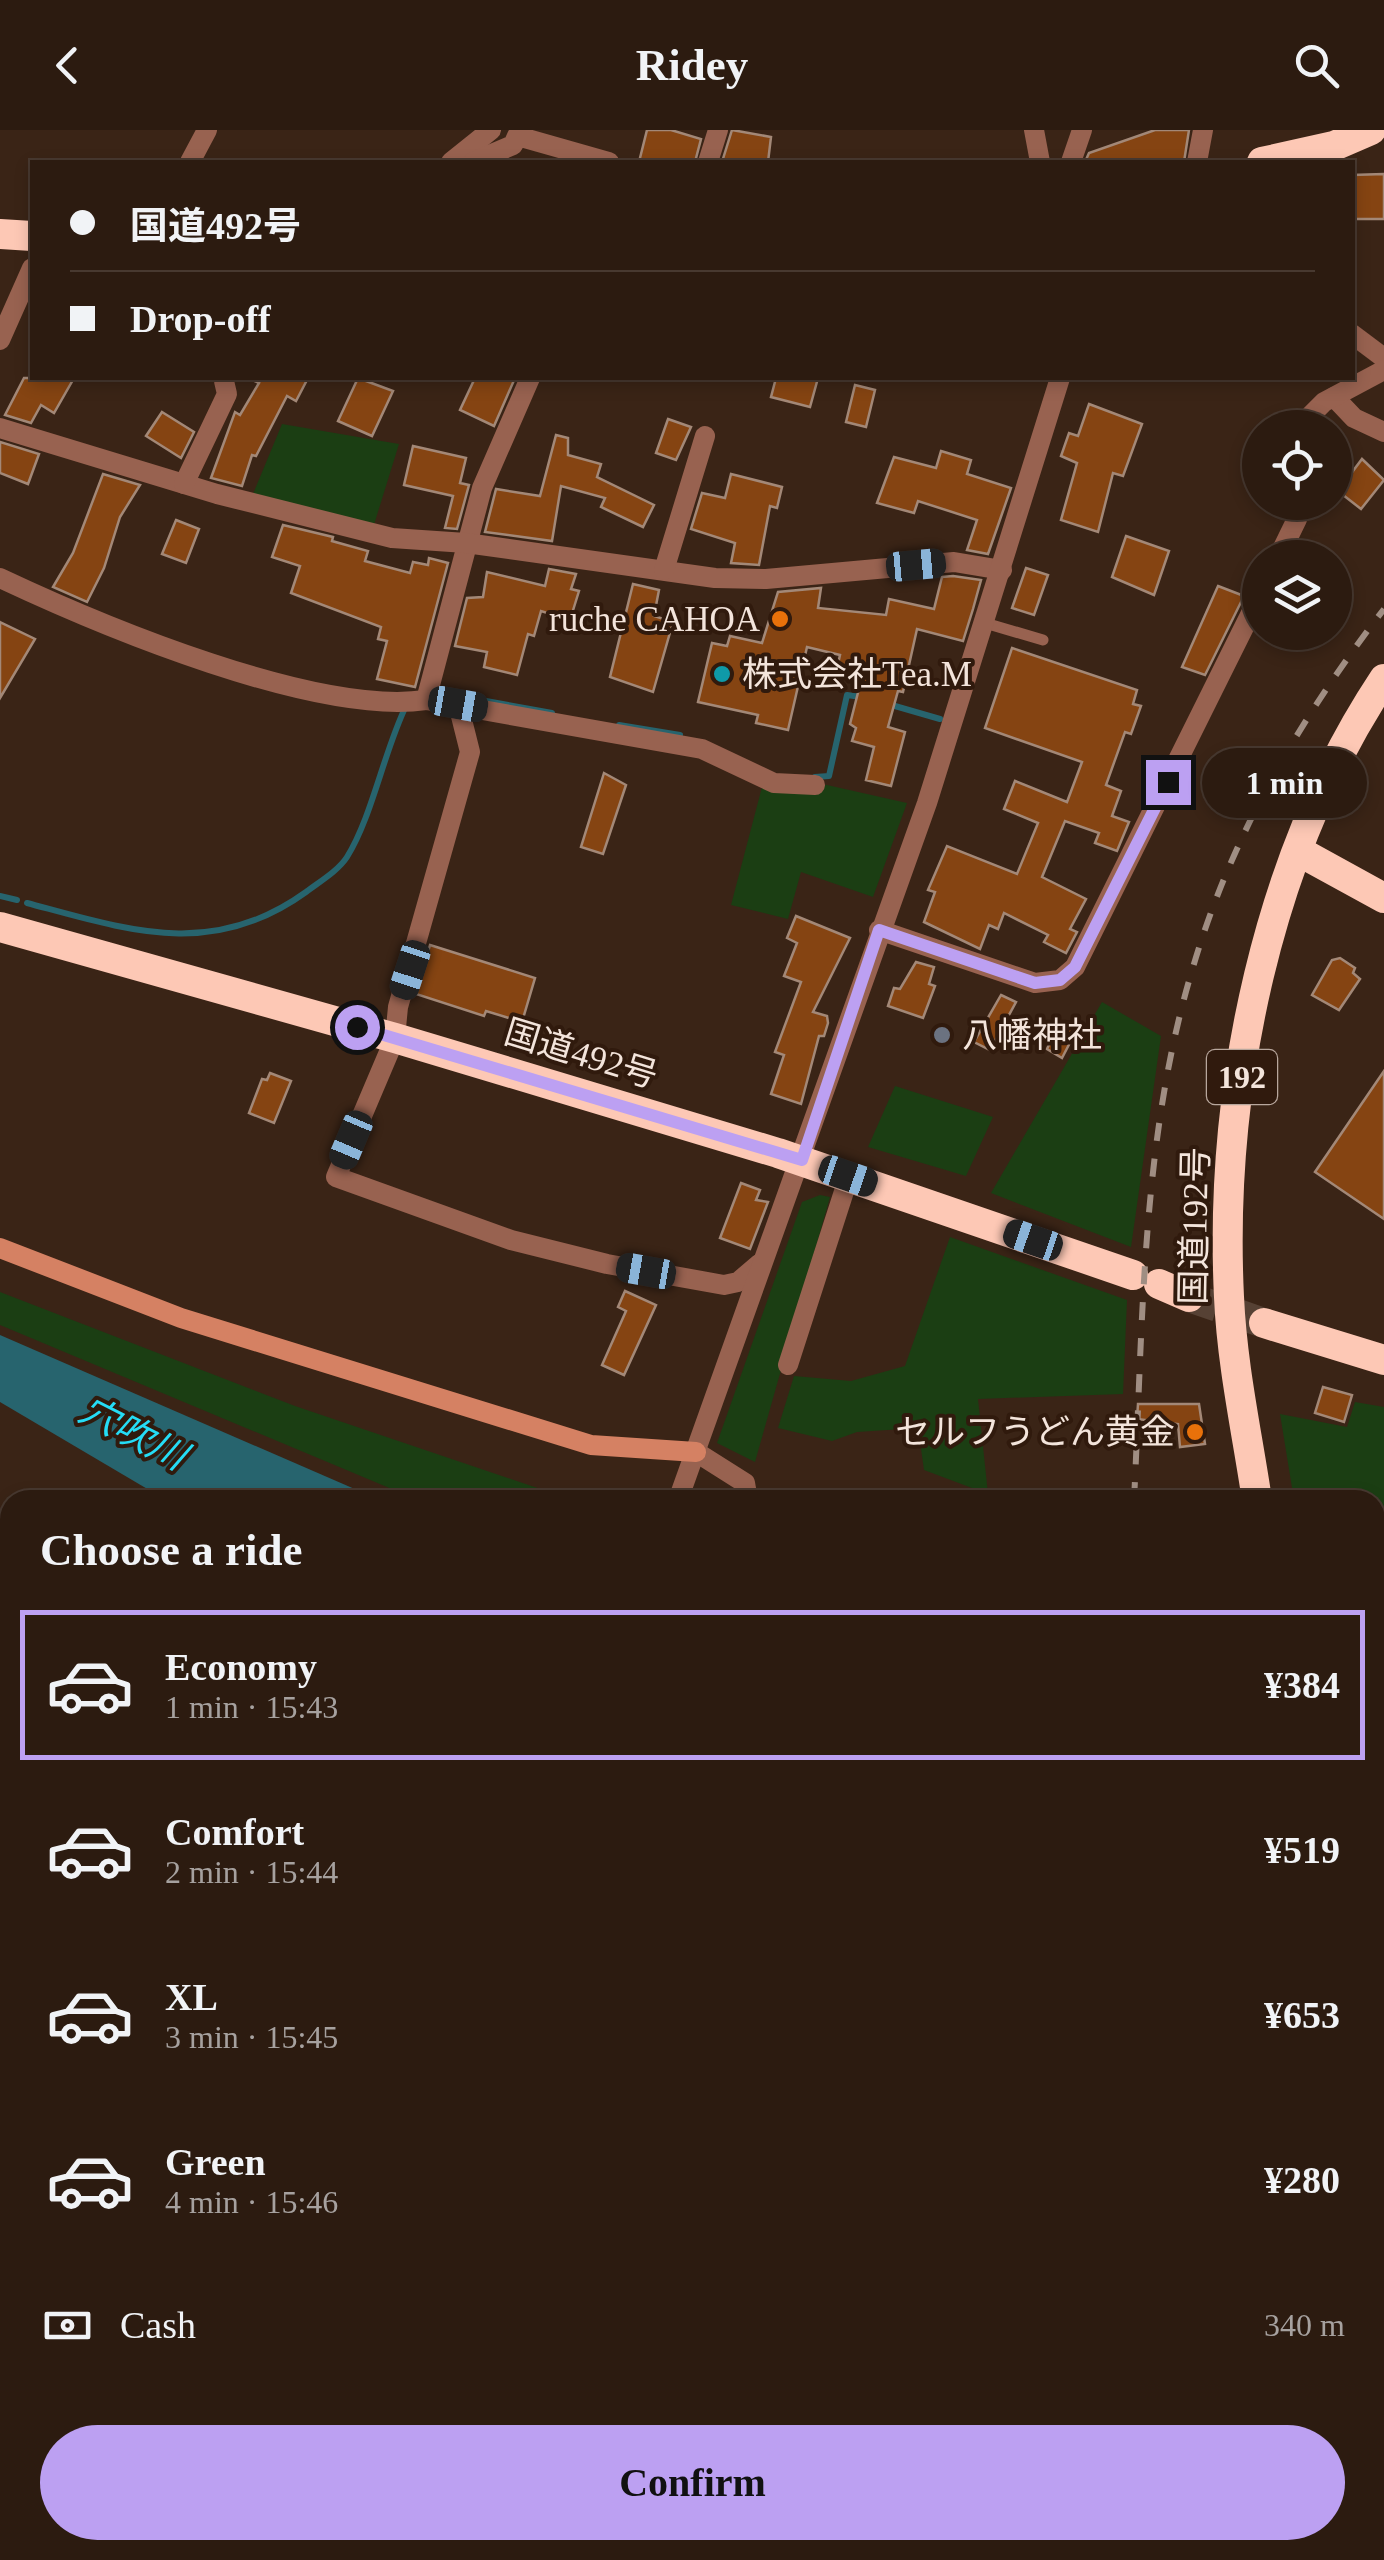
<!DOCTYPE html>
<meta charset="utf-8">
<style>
:root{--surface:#2c1b10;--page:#38281e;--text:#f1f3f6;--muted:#a6a19f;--line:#483930;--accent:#bca0f2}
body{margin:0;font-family:"Times New Roman","Noto Sans JP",serif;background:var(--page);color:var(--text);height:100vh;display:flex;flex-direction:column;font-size:38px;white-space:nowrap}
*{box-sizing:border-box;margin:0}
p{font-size:32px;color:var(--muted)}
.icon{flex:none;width:55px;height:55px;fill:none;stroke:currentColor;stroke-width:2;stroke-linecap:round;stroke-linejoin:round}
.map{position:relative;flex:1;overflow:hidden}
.panel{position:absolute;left:0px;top:1360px;width:1385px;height:1070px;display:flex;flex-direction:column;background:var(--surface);border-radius:30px 30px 0 0;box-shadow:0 5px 15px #0003,0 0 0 2px var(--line)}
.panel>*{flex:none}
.guide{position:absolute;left:30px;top:30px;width:1325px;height:220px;border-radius:0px;box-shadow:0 5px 15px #0003,0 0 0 2px var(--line);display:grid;align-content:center;height:220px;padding:0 40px;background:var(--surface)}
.fabs{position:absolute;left:1242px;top:280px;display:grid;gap:20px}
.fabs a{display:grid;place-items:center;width:110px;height:110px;border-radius:50%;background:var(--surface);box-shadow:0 5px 15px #0003,0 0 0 2px var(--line);font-size:50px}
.end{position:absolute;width:45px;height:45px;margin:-22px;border:12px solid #bca0f2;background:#111;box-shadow:0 0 0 5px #111}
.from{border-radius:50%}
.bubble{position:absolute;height:70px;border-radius:35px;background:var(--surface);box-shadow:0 5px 15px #0003,0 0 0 2px var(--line);font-size:32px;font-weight:800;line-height:70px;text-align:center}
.car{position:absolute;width:30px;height:60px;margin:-30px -15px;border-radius:12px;box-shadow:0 0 8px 2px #0007;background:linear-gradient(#222 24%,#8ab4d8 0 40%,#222 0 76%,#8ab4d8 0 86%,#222 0)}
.guide b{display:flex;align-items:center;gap:35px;height:95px;font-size:38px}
.guide b+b{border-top:2px solid var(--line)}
.guide i{width:25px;height:25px;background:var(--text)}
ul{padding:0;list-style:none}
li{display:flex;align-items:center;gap:30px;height:150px;margin:0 20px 15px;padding:0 20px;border:5px solid transparent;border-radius:0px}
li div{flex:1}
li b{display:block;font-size:38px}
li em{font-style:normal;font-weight:800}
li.selected{border-color:var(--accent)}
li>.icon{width:90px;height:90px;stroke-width:1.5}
h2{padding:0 40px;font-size:45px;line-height:120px}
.pay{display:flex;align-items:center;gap:25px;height:110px;padding:0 40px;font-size:38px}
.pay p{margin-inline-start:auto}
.button{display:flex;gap:20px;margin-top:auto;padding:20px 40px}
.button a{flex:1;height:115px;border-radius:60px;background:var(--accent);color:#111;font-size:40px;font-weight:800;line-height:115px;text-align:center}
header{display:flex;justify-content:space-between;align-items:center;height:130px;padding:0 40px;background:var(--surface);font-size:45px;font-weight:800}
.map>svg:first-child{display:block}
.green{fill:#1b3e13}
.water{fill:#27646e}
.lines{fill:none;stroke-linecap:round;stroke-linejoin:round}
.stream{stroke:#27646e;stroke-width:6}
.building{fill:#854412;stroke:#a38877;stroke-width:2.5}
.highway-tunnel{stroke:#564134;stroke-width:30;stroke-dasharray:30 15;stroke-linecap:butt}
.lane{stroke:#986250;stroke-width:11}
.street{stroke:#986250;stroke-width:20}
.secondary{stroke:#d58163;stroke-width:20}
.highway{stroke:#fdc8b5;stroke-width:30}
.rail{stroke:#a08e83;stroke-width:6;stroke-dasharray:18 18;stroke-linecap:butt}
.route{stroke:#bca0f2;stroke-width:12}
.food-dot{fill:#e8710a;stroke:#301a0d;stroke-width:4}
.culture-dot{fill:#0f9aa8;stroke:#301a0d;stroke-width:4}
.worship-dot{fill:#6b7280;stroke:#301a0d;stroke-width:4}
.labels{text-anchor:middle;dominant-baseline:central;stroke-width:8;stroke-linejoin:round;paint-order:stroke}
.shield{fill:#301a0d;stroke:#b8a79d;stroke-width:2.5}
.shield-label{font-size:32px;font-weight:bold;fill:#f3e4db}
.poi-label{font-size:35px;fill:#f3e4db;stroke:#301a0d;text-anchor:end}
.street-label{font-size:35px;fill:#f3e4db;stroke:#301a0d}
.water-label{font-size:38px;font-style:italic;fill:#25dcf5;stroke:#301a0d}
</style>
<header><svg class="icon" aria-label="back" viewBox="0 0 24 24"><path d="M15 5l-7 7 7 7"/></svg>Ridey<svg class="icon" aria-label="search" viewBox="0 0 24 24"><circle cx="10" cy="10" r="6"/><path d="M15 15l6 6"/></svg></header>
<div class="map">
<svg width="1384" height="2430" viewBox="0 0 1384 2430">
<rect width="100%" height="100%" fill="#3a2416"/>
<g class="green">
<path d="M282,294L399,314L373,398L253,364Z"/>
<path d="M827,655L907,673L873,767L801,742L788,789L731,775L762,657Z"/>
<path d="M1102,872L1161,906L1131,1117L991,1063Z"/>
<path d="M895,956L993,987L966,1046L868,1017Z"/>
<path d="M820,1065L830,1067L755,1332L717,1313L802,1072Z"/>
<path d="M950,1107L1127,1170L1123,1264L978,1269L988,1364L924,1340L918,1298L857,1302L832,1311L778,1298L794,1246L851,1251L905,1236Z"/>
<path d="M0,1162L295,1276L573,1370H418L0,1195Z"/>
<path d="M1355,1272L1384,1277V1507H1375V1370H1294L1280,1284L1347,1297Z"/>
<path d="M0,2069L10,2076V2420H746L760,2430H0Z"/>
</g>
<path class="water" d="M0,1205L380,1370H166L0,1272Z"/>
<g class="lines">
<g class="stream">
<path d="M486,571L552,583"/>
<path d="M888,574L940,589"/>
<path d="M619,595L680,605"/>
<path d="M815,647L829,646L847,565L861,567"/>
<path d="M0,766L17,770"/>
<path d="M27,773C128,800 212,830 306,762C319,752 338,741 347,727C372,687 384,621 406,576"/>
</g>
</g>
<g class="building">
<path d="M647,0H671L701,9L695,32H639Z"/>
<path d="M732,0L771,7L768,32H722Z"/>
<path d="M1155,0H1189L1184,32H1085L1089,23Z"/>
<path d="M1384,44V89H1352V45Z"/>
<path d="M24,248H74L54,283L41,275L31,293L5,285Z"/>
<path d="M248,248H308L296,271L287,266L256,326L252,325L242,356L211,348L235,282L240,285L259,253Z"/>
<path d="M358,248L393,261L372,306L338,291Z"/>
<path d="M475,248H515L494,296L460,280Z"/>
<path d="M776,248H818L810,277L771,267Z"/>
<path d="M855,255L875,260L866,297L846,292Z"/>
<path d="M1089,274L1142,294L1123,346L1113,343L1098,402L1061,390L1077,333L1061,326L1069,303L1078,306Z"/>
<path d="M162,282L194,302L181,328L146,306Z"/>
<path d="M668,289L691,297L676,330L656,323Z"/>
<path d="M556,305L568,308V325L601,334L597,347L654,375L643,397L601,377L605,368L561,356L552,411L485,402L496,359L540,366Z"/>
<path d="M0,312L39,324L28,354L0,343Z"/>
<path d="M413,316L466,328L460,353L469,355L457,399L445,398L453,366L404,355Z"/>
<path d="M941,321L971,330L967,344L1011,358L988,424L967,420L977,390L918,371L914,383L877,373L894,327L936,338Z"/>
<path d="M1362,329L1384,350L1361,379L1338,361Z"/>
<path d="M103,344L140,355L120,387L104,438L87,472L53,457L73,423Z"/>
<path d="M731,344L782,357L777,378L770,376L759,435L731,433L735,413L691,399L702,363L725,368Z"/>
<path d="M176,390L199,399L186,433L162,424Z"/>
<path d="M283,395L333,407L332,411L368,421L365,431L410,443L413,432L428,435L429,428L448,433L415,557L377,549L387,511L378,509L381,497L291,463L300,436L272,427Z"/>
<path d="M1126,406L1169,421L1154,465L1112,447Z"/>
<path d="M1026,438L1048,445L1034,485L1012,478Z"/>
<path d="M549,439L576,444L571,459L579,461L570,490L541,481L534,506L528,504L517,545L484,537L487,522L455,516L467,468L483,467L487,442L545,456Z"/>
<path d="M953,446L981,450L973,479L963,511L917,499L903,562L898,561L888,597L905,602L891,656L866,650L874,617L852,611L856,598L850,594L864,539L838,534L840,525L807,517L788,600L756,593L758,585L698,572L712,513L727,516L730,506L762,513L778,462L821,458L818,478L886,485L889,469L934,479L942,447Z"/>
<path d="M633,454L659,460L654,486L673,492L653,562L610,547Z"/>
<path d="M1218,456L1244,466L1205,545L1182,537Z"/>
<path d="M0,492L35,509L0,568Z"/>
<path d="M1012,518L1137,560L1133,574L1141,576L1131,604L1125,602L1106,655L1121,661L1112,686L1129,692L1117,721L1095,713L1099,703L1065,691L1042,747L1086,769L1070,799L1077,802L1066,823L1044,812L1048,805L1004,783L998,799L989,795L980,819L924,792L935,762L928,760L947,716L1017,744L1038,693L1004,679L1015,651L1067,672L1082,632L985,598Z"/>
<path d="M604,643L626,655L603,724L581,717Z"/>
<path d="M796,786L850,808L813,882L827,886L828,893L824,906H819L801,974L771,964L784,925L775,922L801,852L784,846L797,813L787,808Z"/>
<path d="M430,815L535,848L522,892L486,881L484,886L416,864Z"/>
<path d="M1340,828L1355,838L1353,843L1360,849L1339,880L1312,865L1332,830Z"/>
<path d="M916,832L934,837L929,854L935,856L923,888L888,876L894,858L900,859Z"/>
<path d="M1001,865L1016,872L990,920L974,912Z"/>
<path d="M1060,892L1076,901L1062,928L1047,919Z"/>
<path d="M1384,941V1089L1315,1042Z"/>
<path d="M270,943L291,951L274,993L249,983L262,949L267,950Z"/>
<path d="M741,1053L760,1060L756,1070L768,1072L750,1119L720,1108Z"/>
<path d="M625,1161L656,1175L624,1245L602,1235L626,1181L618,1177Z"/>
<path d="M1323,1257L1352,1265L1344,1292L1315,1283Z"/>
<path d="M1138,1274H1199L1205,1314L1180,1317L1178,1294L1137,1289Z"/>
</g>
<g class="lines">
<path class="highway-tunnel" d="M1189,1167L1264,1193"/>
<path class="lane" d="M985,493L1043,510"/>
<g class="street">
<path d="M1034,0L1040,32"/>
<path d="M190,32L207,0"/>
<path d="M451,32L491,0"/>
<path d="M473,32L513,15L517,6L609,32"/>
<path d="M708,32L718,0"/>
<path d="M1071,32L1082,0"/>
<path d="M1197,32L1203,0"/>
<path d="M1352,204L1384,228"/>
<path d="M0,210L32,138"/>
<path d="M530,248L482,358L426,570L702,619L774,653L815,655"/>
<path d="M1334,267L1354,288L1384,302"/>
<path d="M0,298L217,364L392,408L466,413L715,448L766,449L954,432L1002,440"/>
<path d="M1298,298L1324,272L1384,240"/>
<path d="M184,354L227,264L224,251"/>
<path d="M1278,428L1297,389L1299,372"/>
<path d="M664,440L705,306"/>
<path d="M0,448C102,496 316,586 426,570"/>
<path d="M458,574L470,622L398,877L395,908L336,1047L511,1110L607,1134L724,1155L738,1152L759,1134"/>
<path d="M879,800L1035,853L1060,850L1075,837L1260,465"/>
<path d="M788,1235L849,1046"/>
<path d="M696,1322L745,1353L748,1370"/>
<path d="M678,1370L927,673L1060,248"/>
<path d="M0,1520L10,1525"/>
<path d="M0,1554L10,1558"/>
<path d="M1375,1606L1384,1611"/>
<path d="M1375,1659L1384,1661"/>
<path d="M0,1813L10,1801"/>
<path d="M0,1876L10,1887"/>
<path d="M770,2420L783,2430"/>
<path d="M1061,2420L1075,2430"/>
</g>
<path class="secondary" d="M0,1118L181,1188L591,1315L696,1322"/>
<g class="highway">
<path d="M1262,32L1334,16L1371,0"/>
<path d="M0,104L32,106"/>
<path d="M1300,722L1384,768"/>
<path d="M0,797L395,908L778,1023L1133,1145"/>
<path d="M1159,1154L1189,1167"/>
<path d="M1264,1193L1384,1230"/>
<path d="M1257,1370C1247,1303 1232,1235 1229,1167C1219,958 1267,725 1384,549"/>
<path d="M1375,2094L1384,2147"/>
</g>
<g class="rail">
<path d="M1134,1370C1143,1196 1141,1013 1191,844C1230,708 1298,591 1384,479"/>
<path d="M1314,2420L1320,2430"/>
</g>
</g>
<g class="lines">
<path class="route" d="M357,897L802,1030L879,800L1035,853L1060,850L1075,837L1168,652"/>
</g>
<g class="food-dot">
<circle cx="780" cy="489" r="10"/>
<circle cx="1195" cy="1302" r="10"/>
</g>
<circle class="culture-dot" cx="722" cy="544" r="10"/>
<circle class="worship-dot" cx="942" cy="905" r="10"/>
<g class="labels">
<rect class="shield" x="1207" y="920" width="70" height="54" rx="8"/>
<g class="shield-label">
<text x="1242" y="947">192</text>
</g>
<g class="poi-label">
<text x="760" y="489">ruche CAHOA</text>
<text x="742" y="544" text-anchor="start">株式会社Tea.M</text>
<text x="962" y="905" text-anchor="start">八幡神社</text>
<text x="1175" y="1302">セルフうどん黄金</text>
</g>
<g class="street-label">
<text transform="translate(581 924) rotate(17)">国道492号</text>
<text transform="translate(1195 1096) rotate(-89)">国道192号</text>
</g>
<g class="water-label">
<text transform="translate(133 1303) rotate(27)">穴吹川</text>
</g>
</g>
</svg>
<div class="fabs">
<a><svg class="icon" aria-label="locate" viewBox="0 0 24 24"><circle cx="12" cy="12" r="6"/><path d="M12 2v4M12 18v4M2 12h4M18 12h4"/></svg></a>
<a><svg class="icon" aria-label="layers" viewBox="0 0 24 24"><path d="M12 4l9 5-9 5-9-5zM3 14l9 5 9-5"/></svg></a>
</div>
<i class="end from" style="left:357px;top:897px"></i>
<i class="end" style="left:1168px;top:652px"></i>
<div class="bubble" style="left:1202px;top:618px;width:165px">1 min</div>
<i class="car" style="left:916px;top:435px;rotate:85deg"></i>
<i class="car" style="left:458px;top:574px;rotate:100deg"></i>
<i class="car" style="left:410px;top:840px;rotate:198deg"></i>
<i class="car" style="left:351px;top:1010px;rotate:203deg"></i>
<i class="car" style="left:848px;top:1046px;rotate:109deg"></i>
<i class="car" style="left:1033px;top:1110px;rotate:289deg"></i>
<i class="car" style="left:646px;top:1141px;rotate:280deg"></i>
<div class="guide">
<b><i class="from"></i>国道492号</b>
<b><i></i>Drop-off</b>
</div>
<section class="panel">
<h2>Choose a ride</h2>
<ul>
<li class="selected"><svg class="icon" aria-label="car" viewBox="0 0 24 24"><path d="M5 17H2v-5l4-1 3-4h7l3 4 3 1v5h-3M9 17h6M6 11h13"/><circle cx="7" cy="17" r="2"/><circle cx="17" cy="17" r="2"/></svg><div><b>Economy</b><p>1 min · 15:43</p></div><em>¥384</em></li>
<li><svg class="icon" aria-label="car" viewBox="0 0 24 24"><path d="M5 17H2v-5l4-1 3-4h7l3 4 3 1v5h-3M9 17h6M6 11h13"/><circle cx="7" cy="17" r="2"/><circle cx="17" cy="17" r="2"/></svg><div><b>Comfort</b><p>2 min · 15:44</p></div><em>¥519</em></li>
<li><svg class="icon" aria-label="car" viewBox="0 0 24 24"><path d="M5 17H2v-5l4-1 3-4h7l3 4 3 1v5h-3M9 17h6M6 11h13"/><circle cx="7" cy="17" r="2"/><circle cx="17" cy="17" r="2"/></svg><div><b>XL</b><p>3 min · 15:45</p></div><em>¥653</em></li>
<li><svg class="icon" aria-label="car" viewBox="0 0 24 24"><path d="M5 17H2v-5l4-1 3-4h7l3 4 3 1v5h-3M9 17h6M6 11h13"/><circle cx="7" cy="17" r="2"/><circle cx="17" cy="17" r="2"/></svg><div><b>Green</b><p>4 min · 15:46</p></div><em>¥280</em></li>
</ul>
<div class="pay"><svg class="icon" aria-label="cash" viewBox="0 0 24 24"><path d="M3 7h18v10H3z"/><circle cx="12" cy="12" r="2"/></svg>Cash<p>340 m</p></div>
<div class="button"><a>Confirm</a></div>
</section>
</div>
